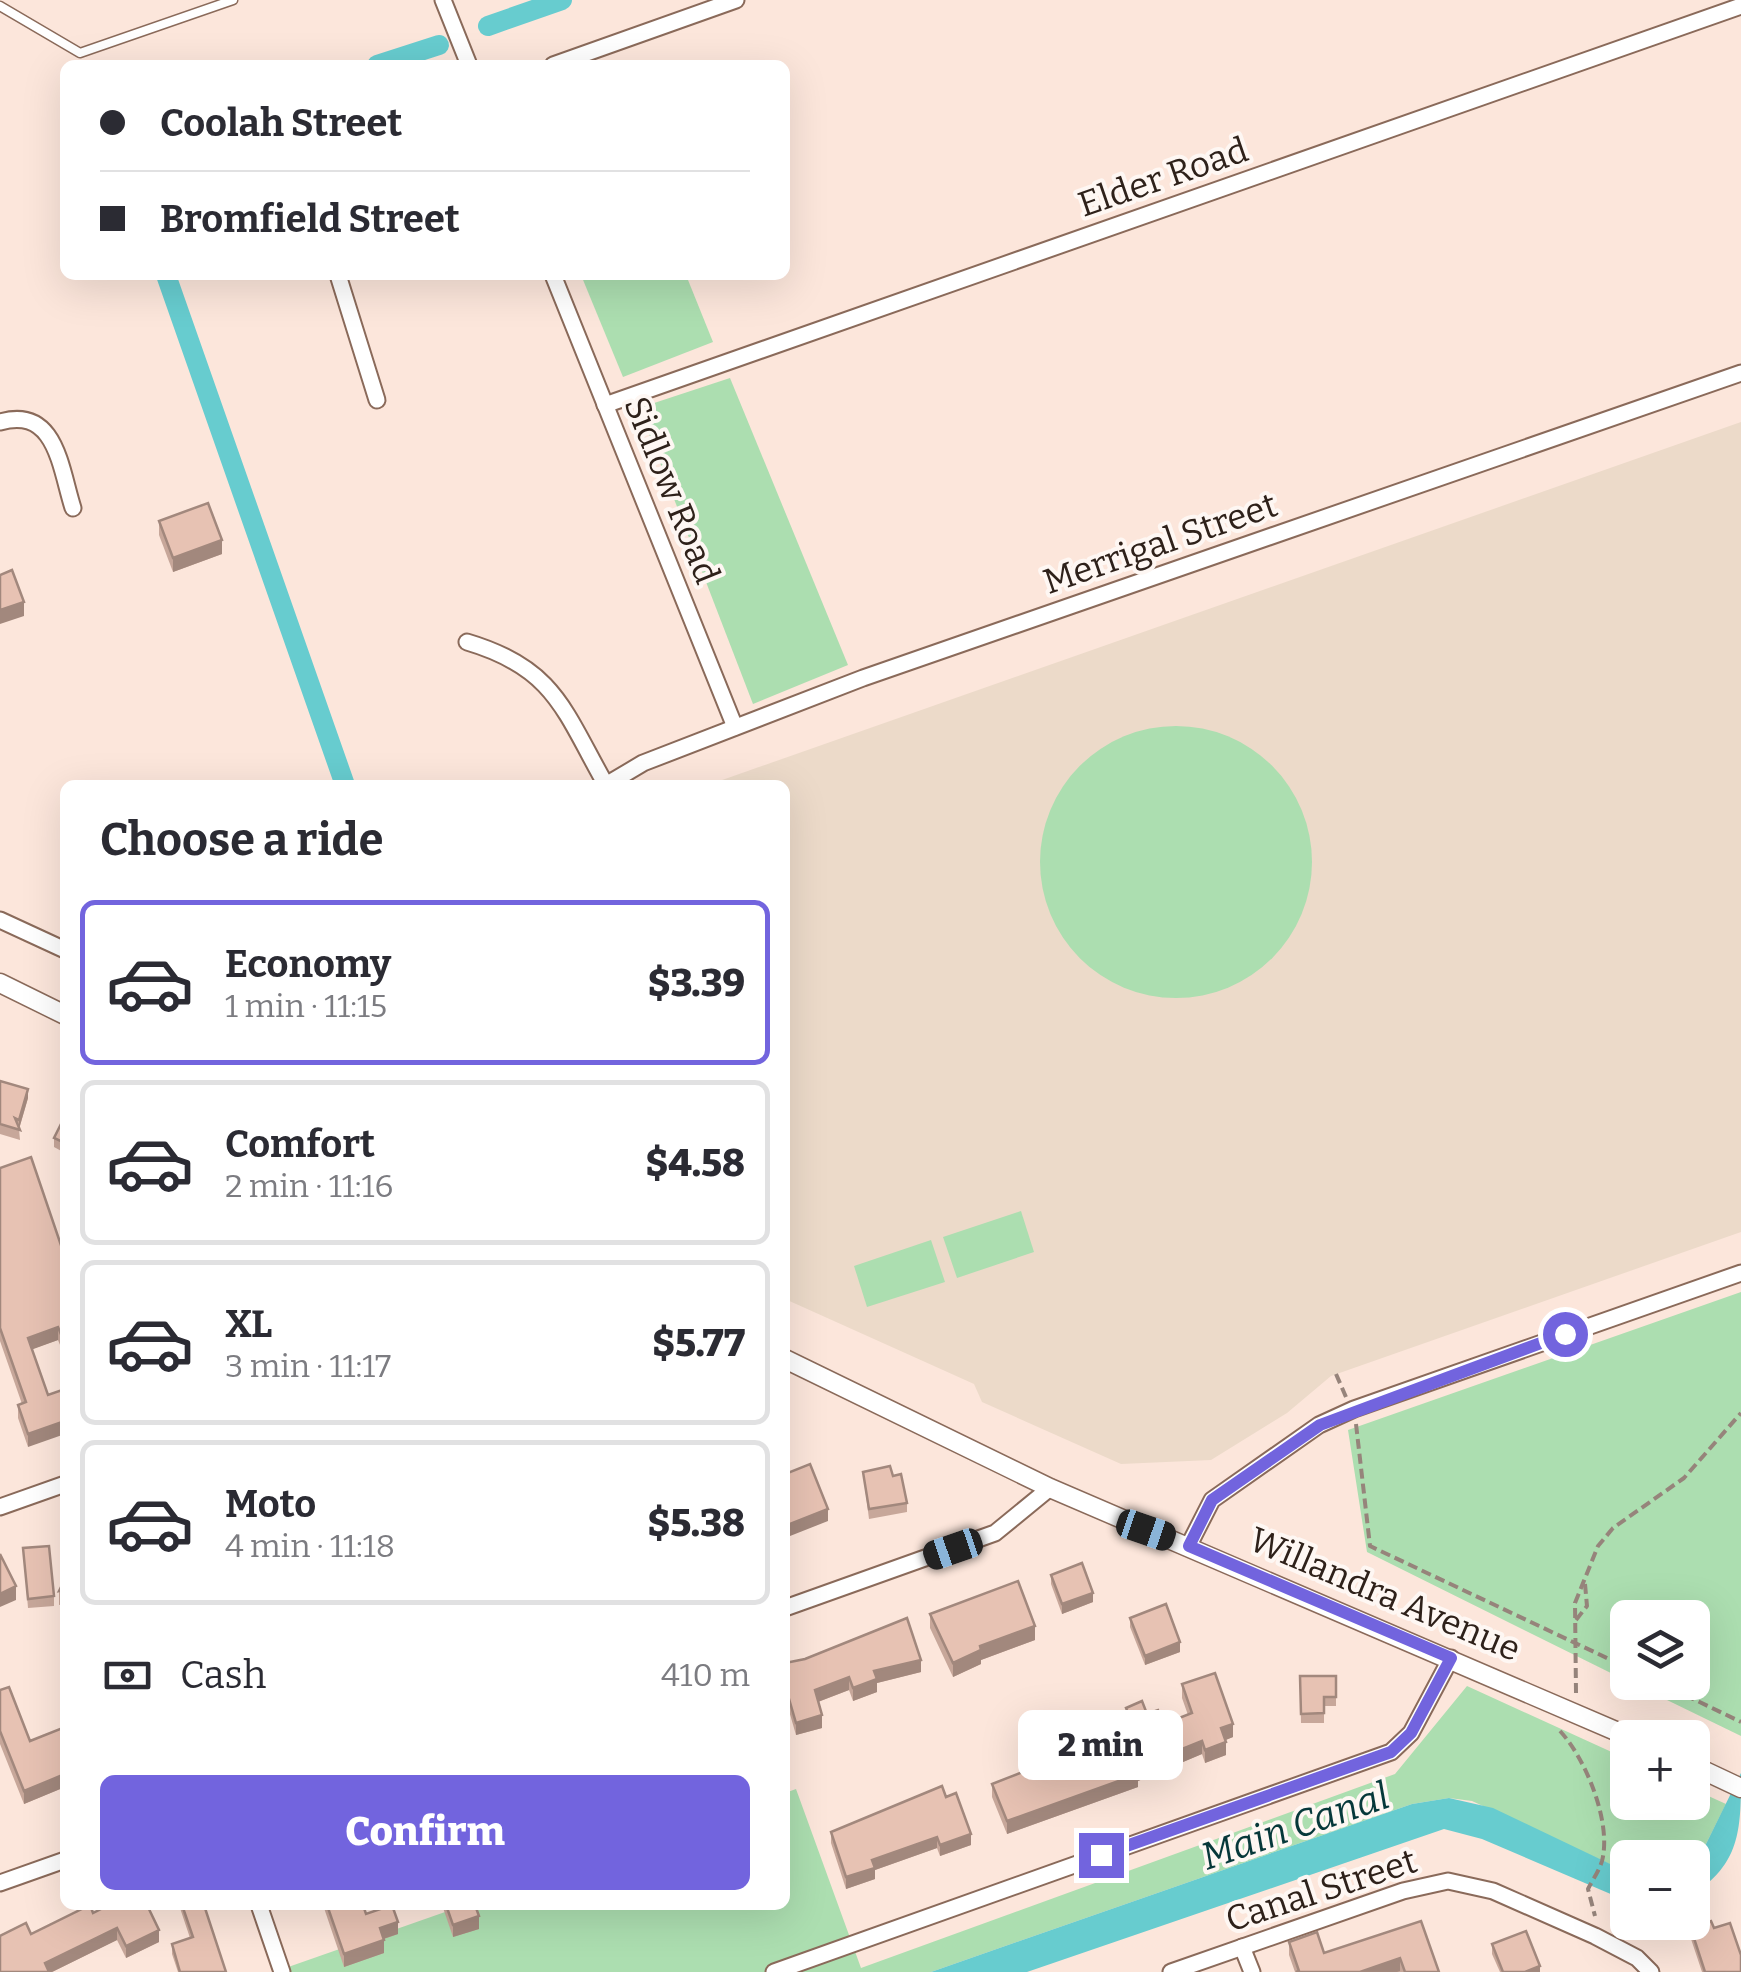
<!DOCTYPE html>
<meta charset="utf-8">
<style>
:root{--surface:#fff;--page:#f2f2f3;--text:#2b2b33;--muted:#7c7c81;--line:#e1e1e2;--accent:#7264de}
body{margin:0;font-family:Bitter,serif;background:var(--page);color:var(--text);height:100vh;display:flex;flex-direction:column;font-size:38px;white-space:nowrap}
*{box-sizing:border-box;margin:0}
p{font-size:32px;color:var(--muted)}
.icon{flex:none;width:55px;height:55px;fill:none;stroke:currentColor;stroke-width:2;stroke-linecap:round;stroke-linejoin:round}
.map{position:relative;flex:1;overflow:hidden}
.side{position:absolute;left:60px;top:780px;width:730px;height:1130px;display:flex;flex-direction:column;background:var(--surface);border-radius:15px;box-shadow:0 10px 40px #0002}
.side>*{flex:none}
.top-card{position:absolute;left:60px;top:60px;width:730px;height:220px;border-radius:15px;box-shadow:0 10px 40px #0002;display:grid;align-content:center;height:220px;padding:0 40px;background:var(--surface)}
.buttons{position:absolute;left:1610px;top:1600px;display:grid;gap:20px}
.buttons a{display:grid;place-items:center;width:100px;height:100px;border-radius:15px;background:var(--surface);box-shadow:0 10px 40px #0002;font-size:50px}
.end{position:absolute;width:45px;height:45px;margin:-22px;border:12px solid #7264de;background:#fff;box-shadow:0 0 0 5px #fff}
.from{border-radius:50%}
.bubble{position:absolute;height:70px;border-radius:15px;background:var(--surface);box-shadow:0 10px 40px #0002;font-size:32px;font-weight:800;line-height:70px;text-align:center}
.car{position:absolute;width:30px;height:60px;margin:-30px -15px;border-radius:12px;box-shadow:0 0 8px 2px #0007;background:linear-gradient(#222 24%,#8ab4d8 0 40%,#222 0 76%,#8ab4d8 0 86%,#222 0)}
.top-card b{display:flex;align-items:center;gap:35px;height:95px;font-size:38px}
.top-card b+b{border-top:2px solid var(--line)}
.top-card i{width:25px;height:25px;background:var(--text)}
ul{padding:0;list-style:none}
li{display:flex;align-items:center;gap:30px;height:165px;margin:0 20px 15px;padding:0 20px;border:5px solid var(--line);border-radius:15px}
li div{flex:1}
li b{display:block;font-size:38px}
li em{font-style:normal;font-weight:800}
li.current{border-color:var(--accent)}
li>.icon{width:90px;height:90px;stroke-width:1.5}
h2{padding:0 40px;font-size:45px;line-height:120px}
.pay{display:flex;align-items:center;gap:25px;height:110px;padding:0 40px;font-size:38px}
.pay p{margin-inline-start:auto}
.cta{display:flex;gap:20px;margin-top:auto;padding:20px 40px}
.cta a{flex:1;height:115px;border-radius:15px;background:var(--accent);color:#fff;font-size:40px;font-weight:800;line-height:115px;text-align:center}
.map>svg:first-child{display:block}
.education{fill:#ecdac9}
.green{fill:#acdeb0}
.water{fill:#67cccf}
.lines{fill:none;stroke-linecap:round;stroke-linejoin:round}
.canal{stroke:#67cccf;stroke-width:20}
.service-casing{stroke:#8a6a5a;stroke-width:11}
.minor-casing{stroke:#8a6a5a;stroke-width:19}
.tertiary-casing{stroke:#8a6a5a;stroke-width:21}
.path{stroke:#96847b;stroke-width:4;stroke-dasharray:10 5;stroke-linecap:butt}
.service{stroke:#fff;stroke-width:8}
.minor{stroke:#fff;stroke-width:15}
.tertiary{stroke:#fff;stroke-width:18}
.wall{fill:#c7a79a}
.shaded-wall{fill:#a2887d}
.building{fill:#e7c2b3;stroke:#a2887d;stroke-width:2.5}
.route{stroke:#7264de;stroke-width:12}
.labels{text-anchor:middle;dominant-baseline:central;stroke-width:8;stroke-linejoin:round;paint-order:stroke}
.street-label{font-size:35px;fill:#2e211a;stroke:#fef7f3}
.water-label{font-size:38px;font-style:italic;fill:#06383a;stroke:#fef7f3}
</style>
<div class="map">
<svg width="1741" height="1972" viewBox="0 0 1741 1972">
<rect width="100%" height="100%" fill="#fce6db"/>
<path class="education" d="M1741,422V1232L1331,1376L1287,1413L1211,1460L1121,1464L982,1402L974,1384L785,1299V785H708Z"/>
<g class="green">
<path d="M581,275H686L713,342L623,377Z"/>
<path d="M730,378L848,665L753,704L639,408Z"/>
<circle cx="1176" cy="862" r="136"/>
<path d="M1021,1211L1034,1252L957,1278L943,1237Z"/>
<path d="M931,1240L945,1282L867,1307L854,1266Z"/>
<path d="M1741,1292V1736L1632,1683L1692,1682V1618H1628L1627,1681L1367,1552L1348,1430Z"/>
<path d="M1467,1686L1627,1759L1628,1802H1692L1693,1789L1726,1804L1705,1846L1693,1860L1628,1858L1627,1872L1472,1801L1449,1798L1412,1804L931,1972H274L465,1905H785V1793L796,1789L861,1968L1395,1774Z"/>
</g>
<g class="water">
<path d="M1741,1773C1741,1829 1741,1863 1693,1894L1692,1860L1705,1846Z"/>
<path d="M1449,1798L1493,1808L1627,1872V1901L1482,1839L1444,1829L1027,1972H931L1412,1804Z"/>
</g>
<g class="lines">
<g class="canal">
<path d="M488,26L562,0"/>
<path d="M377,65L439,45"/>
<path d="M166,275L345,785"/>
</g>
<defs>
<path id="service" d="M0,6L80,53L233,0"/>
<g id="minor">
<path d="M443,0L469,65"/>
<path d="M553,65L736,0"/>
<path d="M338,275L377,400"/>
<path d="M553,275L735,727"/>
<path d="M605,405L1741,6"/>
<path d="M0,422C56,406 60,467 73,508"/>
<path d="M467,642C555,668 564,711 606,785L643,763L863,678L1741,373"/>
<path d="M0,920L65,950"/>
<path d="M0,1507L65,1484"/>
<path d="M1189,1545L1212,1500L1319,1425L1354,1409L1741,1273"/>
<path d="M785,1608L995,1533L1050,1488"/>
<path d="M0,1883L65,1860"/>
<path d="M259,1905L282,1972"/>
<path d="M1242,1947L1252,1972"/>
<path d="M774,1972L1391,1752L1411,1733L1451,1658"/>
<path d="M1171,1972L1403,1891L1448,1881L1493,1891L1595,1936L1637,1958L1651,1972"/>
</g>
<g id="tertiary">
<path d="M0,983L65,1015"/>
<path d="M785,1359L1050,1488L1632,1738"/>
<path d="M1692,1765L1741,1788"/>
</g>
</defs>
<use href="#service" class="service-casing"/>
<use href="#minor" class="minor-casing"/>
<use href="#tertiary" class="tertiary-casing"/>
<g class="path">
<path d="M1336,1374L1346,1397"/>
<path d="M1356,1424L1370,1546L1628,1668"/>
<path d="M1576,1620L1587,1606L1585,1584"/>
<path d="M1658,1682L1741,1722"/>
<path d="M1576,1693L1575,1603L1598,1546L1613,1528L1684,1478L1741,1413"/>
<path d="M1560,1731C1586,1759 1612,1823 1602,1861C1599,1871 1592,1881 1588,1889L1595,1916"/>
</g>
<use href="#service" class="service"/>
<use href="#minor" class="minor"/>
<use href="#tertiary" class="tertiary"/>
</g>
<g class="wall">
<path d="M159,521L222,554L173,572L159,535Z"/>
<path d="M0,1081L28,1098L19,1129L20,1140L0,1134Z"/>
<path d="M65,1116V1153L54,1147V1138Z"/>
<path d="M0,1168L65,1257V1357L58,1340L32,1349L28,1447L18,1418V1405L22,1404L0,1341Z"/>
<path d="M863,1472L893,1476L907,1503V1512L869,1519Z"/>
<path d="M23,1548L54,1596V1606L28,1608Z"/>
<path d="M1051,1575L1093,1602L1062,1614L1051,1584Z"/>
<path d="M65,1579V1604L59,1605V1591Z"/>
<path d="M930,1614L1035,1640L981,1660V1664L953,1677L930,1628Z"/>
<path d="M1130,1618L1180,1652L1145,1665L1130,1627Z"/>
<path d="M785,1663L921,1672L877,1683V1692L853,1701L849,1690L818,1702L822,1728L796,1735L785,1697Z"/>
<path d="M1300,1676H1336V1706H1324V1723H1301Z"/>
<path d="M1182,1684L1233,1737L1225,1740L1226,1755L1205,1763L1202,1754L1138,1781V1787L1007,1834L992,1797V1784L1094,1744L1128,1725L1126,1721V1708L1147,1714L1164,1724L1188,1715L1182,1698Z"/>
<path d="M0,1690L30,1741L65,1727V1787L24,1804L0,1744Z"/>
<path d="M946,1797L971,1845L940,1856L937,1848L875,1870V1879L846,1889L831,1843V1832Z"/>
<path d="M179,1905H204L226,1972H178L172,1954V1944L190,1938Z"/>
<path d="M323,1905H363L366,1914L398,1934L384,1939V1953L344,1967Z"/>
<path d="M442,1905H475L479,1929L453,1937Z"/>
<path d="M93,1913L159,1942L126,1958L117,1940L52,1972H0L31,1934Z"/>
<path d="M1421,1921L1439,1972H1295L1289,1955V1942L1324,1953Z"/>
<path d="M1714,1928L1741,1972H1702L1691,1939V1929Z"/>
<path d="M1492,1944L1540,1972H1500L1492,1954Z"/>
</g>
<g class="shaded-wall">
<path d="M222,540V554L173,572V558Z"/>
<path d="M24,602V616L0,624V610Z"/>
<path d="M28,1089V1098L19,1129V1120Z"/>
<path d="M58,1327V1340L28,1351V1338Z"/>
<path d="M65,1421V1434L28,1447V1434Z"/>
<path d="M828,1509V1521L785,1538V1526Z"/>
<path d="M16,1586V1600L0,1607V1594Z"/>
<path d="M1093,1593V1602L1062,1614V1604Z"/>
<path d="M1035,1626V1640L981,1660V1664L953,1677V1663L980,1646Z"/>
<path d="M1180,1642V1652L1145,1665V1656Z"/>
<path d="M921,1660V1672L877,1683V1692L853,1701V1688L874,1671Z"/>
<path d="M849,1677V1690L815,1703V1690Z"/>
<path d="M822,1715V1728L796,1735V1723Z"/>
<path d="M1233,1724V1737L1221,1742V1728Z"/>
<path d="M1202,1741V1754L1138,1781V1787L1007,1834V1821Z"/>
<path d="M1226,1742V1755L1205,1763V1750Z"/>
<path d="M65,1774V1787L24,1804V1791Z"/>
<path d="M971,1834V1845L940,1856V1845Z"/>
<path d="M937,1837V1848L875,1870V1879L846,1889V1877L872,1860Z"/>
<path d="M479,1916V1929L453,1937V1925Z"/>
<path d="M398,1922V1934L380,1940V1928Z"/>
<path d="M117,1928V1940L52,1972H45V1963Z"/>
<path d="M159,1930V1942L126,1958V1946Z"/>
<path d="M384,1940V1953L344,1967V1954Z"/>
<path d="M1400,1958V1971L1397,1972H1360Z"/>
<path d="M1540,1966V1972H1525Z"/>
</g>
<g class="building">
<path d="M208,503L222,540L173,558L159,521Z"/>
<path d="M12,570L24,602L0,610V575Z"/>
<path d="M0,1081L28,1089L19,1120L15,1118L20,1130L0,1124Z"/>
<path d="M65,1116V1143L54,1138Z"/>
<path d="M31,1157L65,1257V1344L58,1327L28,1338L48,1395L65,1389V1421L28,1434L18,1405L26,1402L0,1328V1168Z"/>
<path d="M810,1464L828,1509L785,1526V1474Z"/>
<path d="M890,1466L893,1476L901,1474L907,1503L869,1509L863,1472Z"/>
<path d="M49,1546L54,1596L28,1599L23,1548Z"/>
<path d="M0,1554L16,1586L0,1594Z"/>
<path d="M1082,1563L1093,1593L1062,1604L1051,1575Z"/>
<path d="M65,1579V1590L59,1591Z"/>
<path d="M1018,1581L1035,1626L980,1646L981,1650L953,1663L930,1614Z"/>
<path d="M1166,1604L1180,1642L1145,1656L1130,1618Z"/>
<path d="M907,1618L921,1660L874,1671L877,1679L853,1688L849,1677L815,1690L822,1715L796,1723L785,1685V1663L805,1659Z"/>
<path d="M1215,1673L1233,1724L1221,1728L1226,1742L1205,1750L1202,1741L1135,1768L1138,1774L1007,1821L992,1784L1094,1744L1132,1723L1126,1708L1142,1701L1147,1714L1158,1710L1164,1724L1192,1713L1182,1684Z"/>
<path d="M1300,1676H1336V1697H1324V1713L1301,1714Z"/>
<path d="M9,1687L30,1741L65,1727V1774L24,1791L0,1731V1690Z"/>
<path d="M942,1786L946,1797L956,1793L971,1834L940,1845L937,1837L872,1860L875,1868L846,1877L831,1832Z"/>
<path d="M90,1905L93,1913L109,1905H147L159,1930L126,1946L117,1928L45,1963L49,1972H0V1936L26,1923L31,1934Z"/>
<path d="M182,1905H204L226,1972H180L172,1944L193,1937Z"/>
<path d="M327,1905H363L366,1914L392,1905L398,1922L380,1928L384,1940L344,1954Z"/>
<path d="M446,1905H475L479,1916L453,1925Z"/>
<path d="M1421,1921L1439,1972H1405L1400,1958L1360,1972H1296L1299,1971L1289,1942L1317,1932L1324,1953Z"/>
<path d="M1711,1921L1714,1928L1730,1923L1741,1955V1972H1705L1691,1929Z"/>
<path d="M1526,1931L1540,1966L1525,1972H1503L1492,1944Z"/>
</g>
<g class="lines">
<path class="route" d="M1101,1855L1391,1752L1411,1733L1451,1658L1189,1546L1212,1500L1320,1425L1565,1334"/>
</g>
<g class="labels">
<g class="street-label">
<text transform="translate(1163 177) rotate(-19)">Elder Road</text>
<text transform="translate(672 490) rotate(68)">Sidlow Road</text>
<text transform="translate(1160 543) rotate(-19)">Merrigal Street</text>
<text transform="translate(1385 1594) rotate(23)">Willandra Avenue</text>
<text transform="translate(1321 1890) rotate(-18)">Canal Street</text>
</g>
<g class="water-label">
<text transform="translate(1295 1826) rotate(-19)">Main Canal</text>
</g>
</g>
</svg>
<div class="buttons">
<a><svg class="icon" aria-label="layers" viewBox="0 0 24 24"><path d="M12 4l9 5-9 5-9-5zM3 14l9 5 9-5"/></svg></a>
<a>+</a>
<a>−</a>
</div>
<i class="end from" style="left:1565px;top:1334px"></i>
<i class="end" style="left:1101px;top:1855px"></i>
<div class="bubble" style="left:1018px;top:1710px;width:165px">2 min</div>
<i class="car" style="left:1146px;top:1530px;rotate:109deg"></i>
<i class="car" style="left:953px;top:1549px;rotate:251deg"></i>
<div class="top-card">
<b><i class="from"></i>Coolah Street</b>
<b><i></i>Bromfield Street</b>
</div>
<section class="side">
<h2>Choose a ride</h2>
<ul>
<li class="current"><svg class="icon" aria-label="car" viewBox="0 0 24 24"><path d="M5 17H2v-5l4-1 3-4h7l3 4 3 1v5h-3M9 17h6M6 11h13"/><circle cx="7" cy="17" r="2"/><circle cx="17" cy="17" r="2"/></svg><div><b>Economy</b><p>1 min · 11:15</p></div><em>$3.39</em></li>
<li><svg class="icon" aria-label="car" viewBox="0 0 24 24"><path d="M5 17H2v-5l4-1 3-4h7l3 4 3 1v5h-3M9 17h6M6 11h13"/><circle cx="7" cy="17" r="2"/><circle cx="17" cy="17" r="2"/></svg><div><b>Comfort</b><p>2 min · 11:16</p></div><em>$4.58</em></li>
<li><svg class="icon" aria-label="car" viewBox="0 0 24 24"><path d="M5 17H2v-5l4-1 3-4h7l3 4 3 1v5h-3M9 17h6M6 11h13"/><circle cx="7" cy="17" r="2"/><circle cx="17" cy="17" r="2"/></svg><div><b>XL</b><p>3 min · 11:17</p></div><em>$5.77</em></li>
<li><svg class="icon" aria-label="car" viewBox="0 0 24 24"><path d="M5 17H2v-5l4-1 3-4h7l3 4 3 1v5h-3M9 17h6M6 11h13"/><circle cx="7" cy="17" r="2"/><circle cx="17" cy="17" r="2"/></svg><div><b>Moto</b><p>4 min · 11:18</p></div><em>$5.38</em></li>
</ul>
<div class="pay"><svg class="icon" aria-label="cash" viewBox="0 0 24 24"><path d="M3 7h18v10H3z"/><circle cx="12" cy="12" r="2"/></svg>Cash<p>410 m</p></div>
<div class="cta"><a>Confirm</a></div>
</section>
</div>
